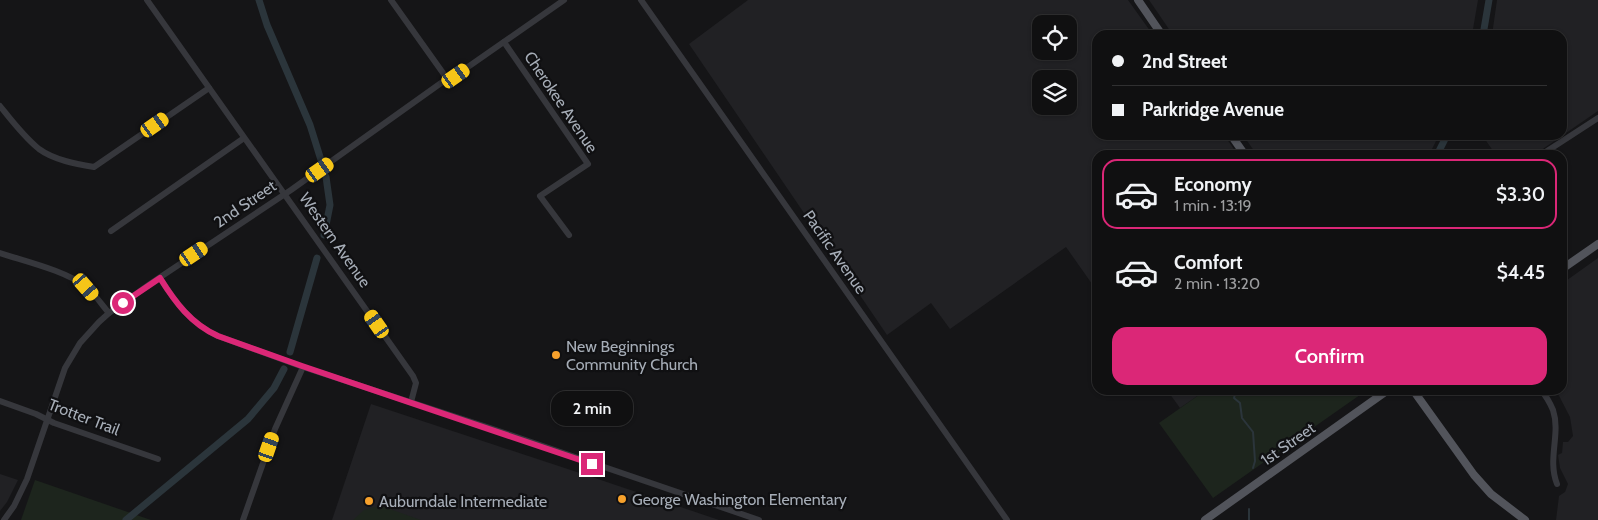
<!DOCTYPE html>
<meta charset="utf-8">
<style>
:root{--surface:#101011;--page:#1e1e1f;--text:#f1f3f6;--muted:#9c9d9f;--line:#303031;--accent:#db2777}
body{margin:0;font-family:Cabin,sans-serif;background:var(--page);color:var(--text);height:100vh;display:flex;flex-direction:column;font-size:19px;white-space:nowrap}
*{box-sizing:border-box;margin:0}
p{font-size:16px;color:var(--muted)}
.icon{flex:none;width:28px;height:28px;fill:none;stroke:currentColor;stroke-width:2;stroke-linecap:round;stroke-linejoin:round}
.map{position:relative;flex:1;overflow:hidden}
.drawer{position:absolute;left:1092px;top:150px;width:475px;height:245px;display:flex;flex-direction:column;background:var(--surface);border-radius:15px;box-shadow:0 1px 4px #0004,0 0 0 1px var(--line)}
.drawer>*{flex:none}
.guide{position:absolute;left:1092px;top:30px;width:475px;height:110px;border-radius:15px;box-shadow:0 1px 4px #0004,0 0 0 1px var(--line);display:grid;align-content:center;height:110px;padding:0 20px;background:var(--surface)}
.buttons{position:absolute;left:1032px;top:15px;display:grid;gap:10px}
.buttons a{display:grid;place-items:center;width:45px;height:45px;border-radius:10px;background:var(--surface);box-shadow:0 1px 4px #0004,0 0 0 1px var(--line);font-size:25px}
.end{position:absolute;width:22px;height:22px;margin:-11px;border:6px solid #db2777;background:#fff;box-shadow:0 0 0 2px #fff}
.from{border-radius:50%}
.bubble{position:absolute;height:35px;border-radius:15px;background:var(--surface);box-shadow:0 1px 4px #0004,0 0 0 1px var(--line);font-size:16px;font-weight:600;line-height:35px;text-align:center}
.car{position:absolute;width:15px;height:30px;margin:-15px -8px;border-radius:6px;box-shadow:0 0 4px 1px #0007;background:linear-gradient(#f5c518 24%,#345 0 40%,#f5c518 0 76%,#345 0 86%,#f5c518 0)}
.guide b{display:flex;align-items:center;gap:18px;height:48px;font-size:19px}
.guide b+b{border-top:1px solid var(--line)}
.guide i{width:12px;height:12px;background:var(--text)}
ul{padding:9px 0 0;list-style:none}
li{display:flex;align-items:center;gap:15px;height:70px;margin:0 10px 8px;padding:0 10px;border:2px solid transparent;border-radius:15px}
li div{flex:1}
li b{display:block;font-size:19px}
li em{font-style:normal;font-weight:600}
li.current{border-color:var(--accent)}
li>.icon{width:45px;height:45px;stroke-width:1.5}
.primary-button{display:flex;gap:10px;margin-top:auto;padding:10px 20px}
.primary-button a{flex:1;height:58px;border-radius:15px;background:var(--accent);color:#fff;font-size:20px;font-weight:600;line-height:58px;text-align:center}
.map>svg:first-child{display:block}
.built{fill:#212124;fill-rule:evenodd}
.green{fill:#1d251d}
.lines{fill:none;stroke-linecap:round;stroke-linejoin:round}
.stream{stroke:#2b353b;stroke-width:2}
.canal{stroke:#2b353b;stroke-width:7}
.minor{stroke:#36373c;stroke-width:6}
.major{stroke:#52545b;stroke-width:8}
.route{stroke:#db2777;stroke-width:6}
.poi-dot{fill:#f7a12c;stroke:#101012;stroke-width:2}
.labels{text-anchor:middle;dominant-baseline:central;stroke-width:4.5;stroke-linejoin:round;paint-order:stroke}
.street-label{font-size:16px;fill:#a6adb7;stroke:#101012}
.poi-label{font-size:16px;fill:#a6adb7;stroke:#101012;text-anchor:start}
</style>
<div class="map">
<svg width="1598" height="520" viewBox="0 0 1598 520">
<rect width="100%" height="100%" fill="#151517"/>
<g class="built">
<path d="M748,0H1128L1153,35H1098V135H1224L1238,155H1098L1097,291L1066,247L950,329L931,303L887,335L689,44ZM1041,24H1069V51H1041ZM1041,79H1069V106H1041Z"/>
<path d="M1149,0H1478L1472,35H1173Z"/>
<path d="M1497,0H1598V111L1534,155H1496L1482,135H1562V35H1492Z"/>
<path d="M1243,135H1439L1429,155H1257Z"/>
<path d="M1598,258V520H1556L1559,496L1565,492L1568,484L1560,468L1558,455L1562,453L1563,442H1568L1573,436L1570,417L1556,390H1562L1563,283Z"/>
<path d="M1167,390H1206L1180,408Z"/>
<path d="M371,404L595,478L719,520H332Z"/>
<path d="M0,474L18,480L7,502L0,511Z"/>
</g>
<g class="green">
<path d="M1206,390H1367L1213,498L1159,423Z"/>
<path d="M35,480L151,520H21Z"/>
<path d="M374,507H384L421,520H353L364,510Z"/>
</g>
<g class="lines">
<g class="stream">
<path d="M1236,390L1234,398L1240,403L1242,418L1253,432L1255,461L1253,468"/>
<path d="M1249,509V520"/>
</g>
<g class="canal">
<path d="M259,0L267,25L310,125L321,160"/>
<path d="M1483,35L1489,0"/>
<path d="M1437,155L1447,135"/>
<path d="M324,235L330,205L326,177"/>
<path d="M290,352L317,258"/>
<path d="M126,520L248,419L274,388L284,369"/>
</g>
<g class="minor">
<path d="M147,0L413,376L416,383L411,402"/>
<path d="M391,0L448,80"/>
<path d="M641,0L1007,520"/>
<path d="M504,42L588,164L540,196L569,235"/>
<path d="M0,106C12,121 24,137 39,149C54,160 76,164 94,167L209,88"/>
<path d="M1541,155L1598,118"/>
<path d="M111,231L244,138"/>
<path d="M0,253C24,261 67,271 86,287C95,294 102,305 109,313"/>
<path d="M160,278C175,302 191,324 218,336L303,367L490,428L759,520"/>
<path d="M1541,390C1546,396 1550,403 1553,410C1561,434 1547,459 1557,484"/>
<path d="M0,401L36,414L54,423L158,459"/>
<path d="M4,520L14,506L27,479L65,368L80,343L99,322L109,313L150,284L291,190L441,83L455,76L564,0"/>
<path d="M243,520L275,429L303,367"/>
</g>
<g class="major">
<path d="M1138,0L1162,35"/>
<path d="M1231,135L1245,155"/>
<path d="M1562,269L1598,244"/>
<path d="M1413,390L1474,475L1491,494L1525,520"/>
<path d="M1205,520L1388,390"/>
</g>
</g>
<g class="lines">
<path class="route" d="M123,303L160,278C175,302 191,324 218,336L302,366L592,464"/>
</g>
<g class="poi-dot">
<circle cx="556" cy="355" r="5"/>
<circle cx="622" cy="499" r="5"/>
<circle cx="369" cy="501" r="5"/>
</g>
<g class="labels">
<g class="street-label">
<text transform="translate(561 102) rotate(56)">Cherokee Avenue</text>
<text transform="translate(245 204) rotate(-34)">2nd Street</text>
<text transform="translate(335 240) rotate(55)">Western Avenue</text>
<text transform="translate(835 252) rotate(55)">Pacific Avenue</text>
<text transform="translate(84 417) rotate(21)">Trotter Trail</text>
<text transform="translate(1288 444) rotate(-35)">1st Street</text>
</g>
<g class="poi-label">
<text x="566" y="346">New Beginnings<tspan x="566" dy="18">Community Church</tspan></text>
<text x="632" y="499">George Washington Elementary</text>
<text x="379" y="501">Auburndale Intermediate</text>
</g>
</g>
</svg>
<div class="buttons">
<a><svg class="icon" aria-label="locate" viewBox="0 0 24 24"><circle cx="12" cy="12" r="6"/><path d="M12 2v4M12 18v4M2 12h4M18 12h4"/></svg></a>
<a><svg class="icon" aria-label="layers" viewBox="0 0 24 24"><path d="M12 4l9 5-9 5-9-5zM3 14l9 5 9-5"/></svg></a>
</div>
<i class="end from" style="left:123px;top:303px"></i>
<i class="end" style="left:592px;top:464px"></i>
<div class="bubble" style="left:551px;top:391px;width:82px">2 min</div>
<i class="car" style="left:456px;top:76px;rotate:55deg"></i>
<i class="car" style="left:155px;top:125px;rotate:55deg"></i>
<i class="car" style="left:320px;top:170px;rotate:55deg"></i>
<i class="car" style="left:194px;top:254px;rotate:56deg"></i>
<i class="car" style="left:86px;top:287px;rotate:139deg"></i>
<i class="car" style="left:377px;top:324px;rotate:325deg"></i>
<i class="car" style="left:269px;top:447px;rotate:19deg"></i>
<div class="guide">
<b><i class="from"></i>2nd Street</b>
<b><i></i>Parkridge Avenue</b>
</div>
<section class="drawer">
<ul>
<li class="current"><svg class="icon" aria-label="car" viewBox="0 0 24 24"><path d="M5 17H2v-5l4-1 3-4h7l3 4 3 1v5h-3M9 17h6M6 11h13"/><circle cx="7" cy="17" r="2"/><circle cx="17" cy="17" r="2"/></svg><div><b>Economy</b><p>1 min · 13:19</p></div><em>$3.30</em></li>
<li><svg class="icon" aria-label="car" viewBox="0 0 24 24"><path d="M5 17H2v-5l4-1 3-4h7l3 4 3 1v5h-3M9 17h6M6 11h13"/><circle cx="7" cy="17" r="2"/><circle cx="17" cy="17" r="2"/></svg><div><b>Comfort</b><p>2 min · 13:20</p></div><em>$4.45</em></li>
</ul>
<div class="primary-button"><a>Confirm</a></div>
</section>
</div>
